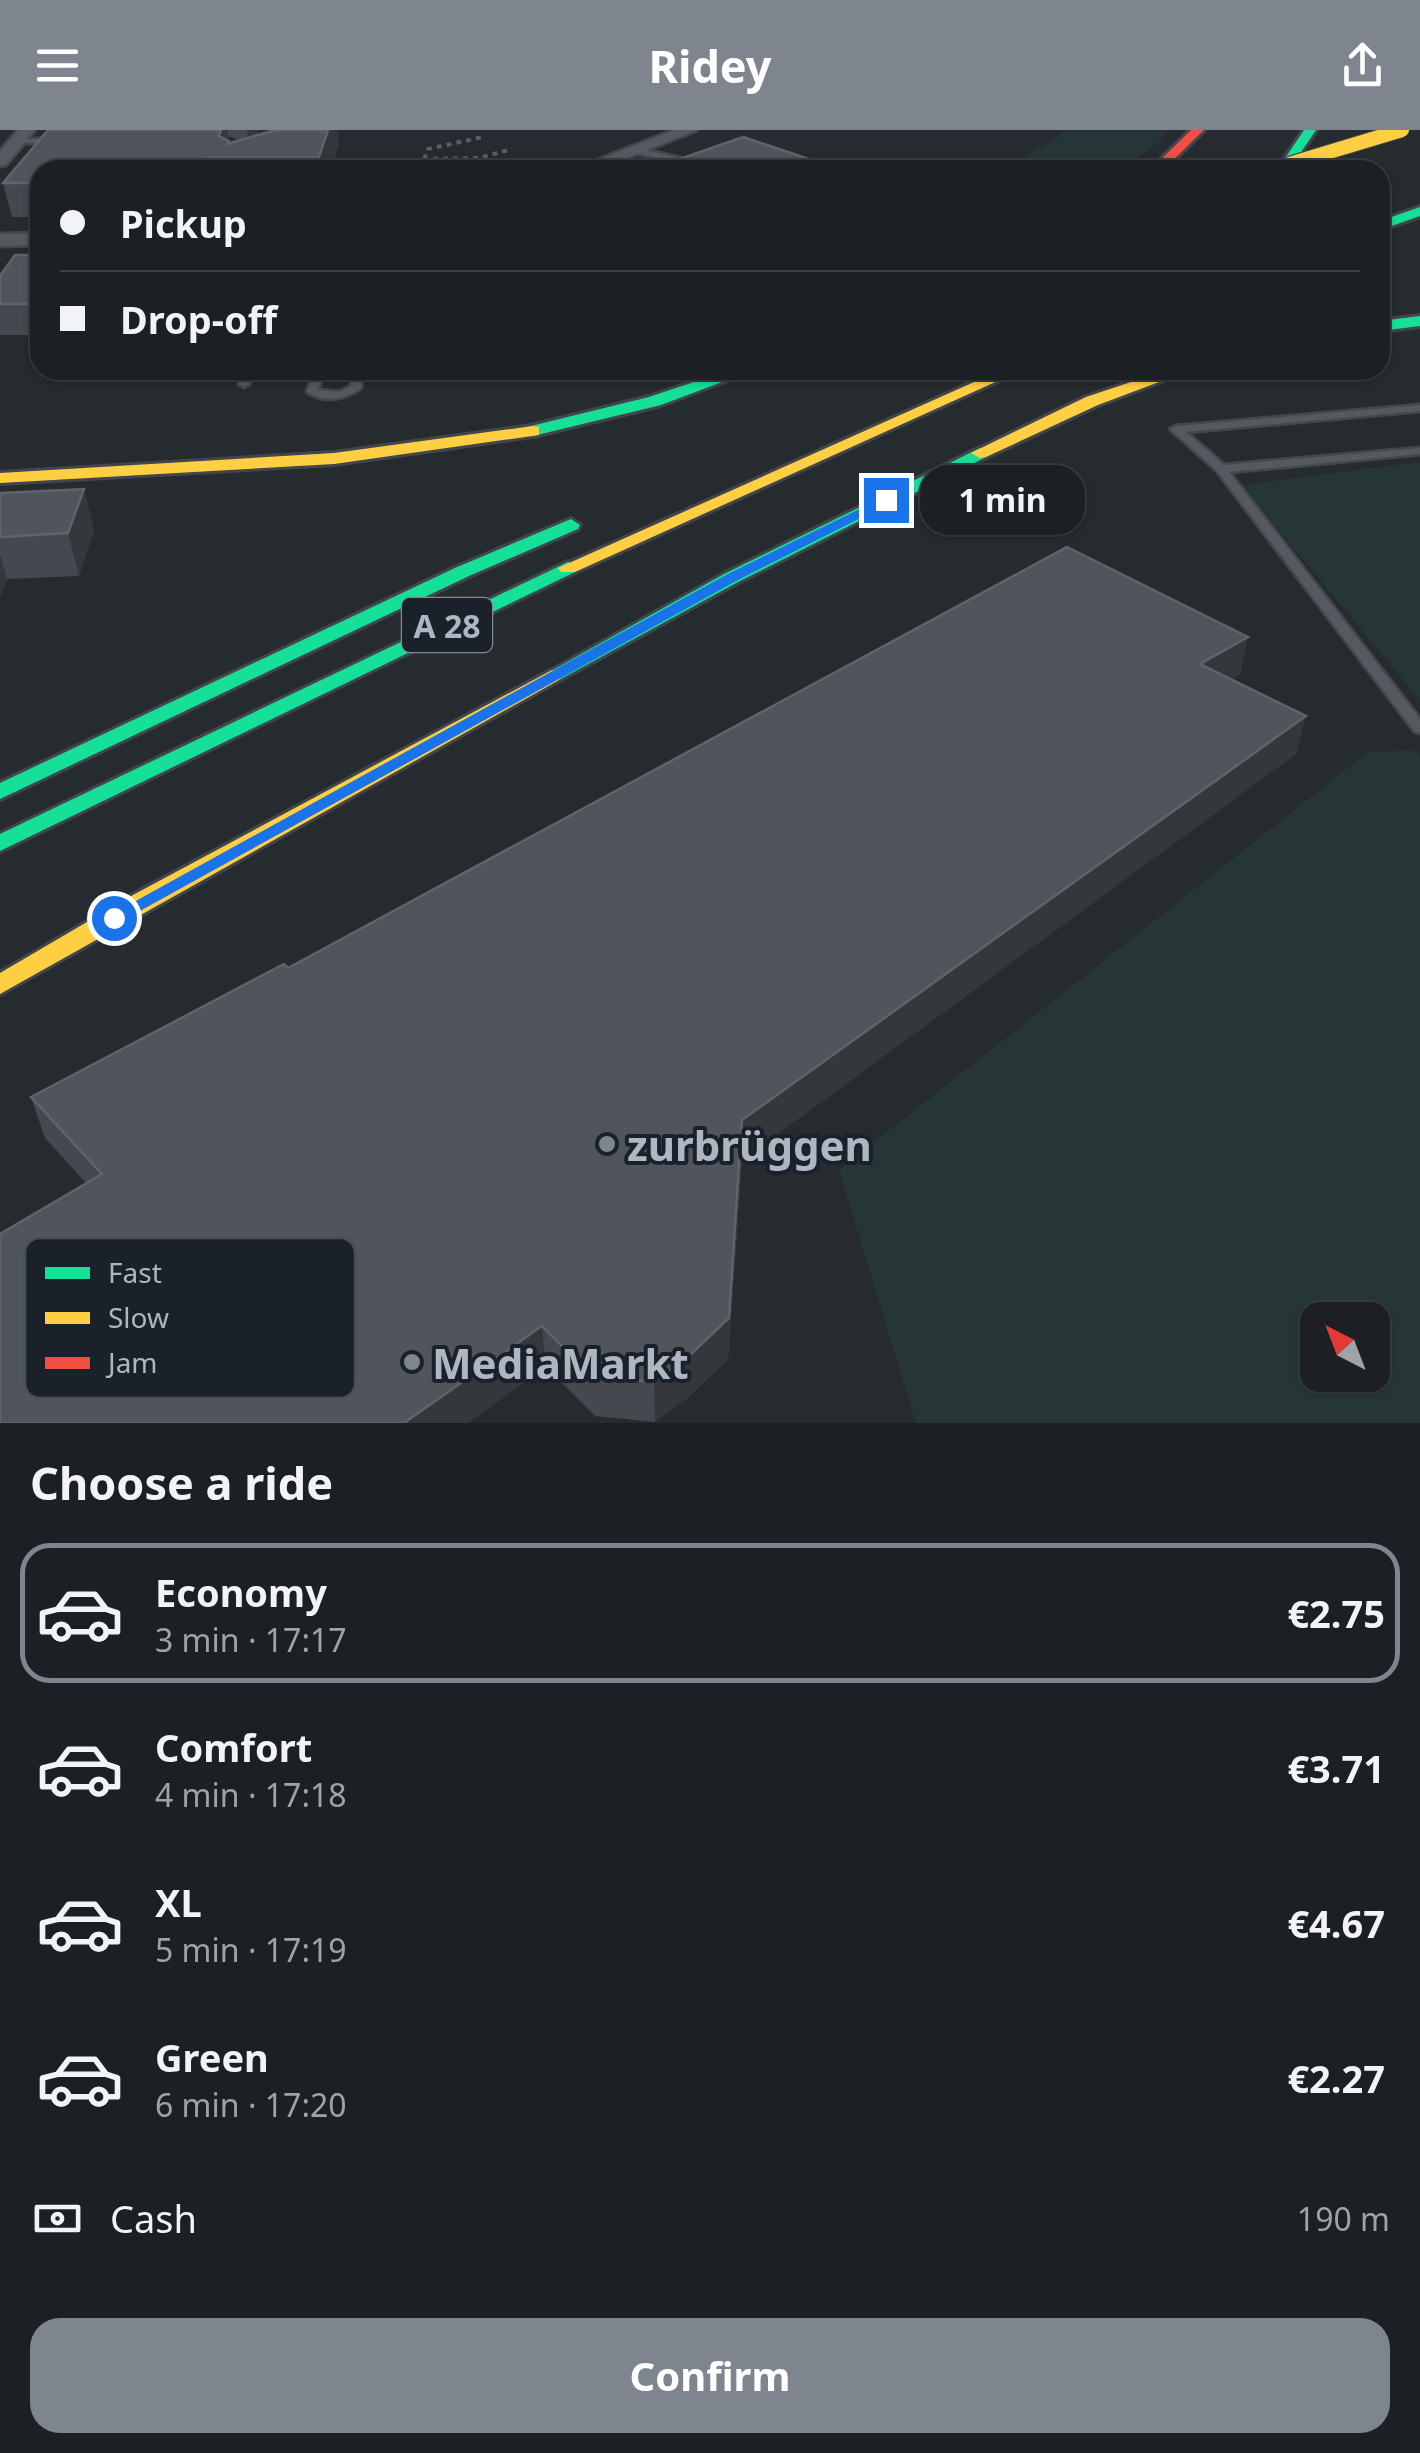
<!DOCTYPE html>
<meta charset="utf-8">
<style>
:root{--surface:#1c2024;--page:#25282c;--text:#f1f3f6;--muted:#a0a3a6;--line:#3a3e41;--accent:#7f858f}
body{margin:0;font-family:"Noto Sans",sans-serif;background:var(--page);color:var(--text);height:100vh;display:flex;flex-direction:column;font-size:38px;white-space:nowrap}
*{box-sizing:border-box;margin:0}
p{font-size:32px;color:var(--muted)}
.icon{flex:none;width:55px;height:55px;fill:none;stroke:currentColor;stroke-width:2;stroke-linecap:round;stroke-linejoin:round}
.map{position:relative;height:1293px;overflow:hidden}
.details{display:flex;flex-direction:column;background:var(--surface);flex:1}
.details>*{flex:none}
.hud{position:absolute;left:30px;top:30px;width:1360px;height:220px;border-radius:30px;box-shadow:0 2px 8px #0004,0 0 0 2px var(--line);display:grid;align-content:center;height:220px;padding:0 30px;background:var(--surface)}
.needle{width:65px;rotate:318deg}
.buttons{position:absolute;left:1300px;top:1172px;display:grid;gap:20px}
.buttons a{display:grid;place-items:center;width:90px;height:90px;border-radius:20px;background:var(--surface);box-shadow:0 2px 8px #0004,0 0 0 2px var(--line);font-size:50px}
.end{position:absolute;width:45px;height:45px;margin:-22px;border:12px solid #1a73e8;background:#fff;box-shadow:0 0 0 5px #fff}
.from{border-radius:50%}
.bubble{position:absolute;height:70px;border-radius:30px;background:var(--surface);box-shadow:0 2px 8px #0004,0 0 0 2px var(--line);font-size:32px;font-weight:700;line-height:70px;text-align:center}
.hud b{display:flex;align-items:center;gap:35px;height:95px;font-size:38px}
.hud b+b{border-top:2px solid var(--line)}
.hud i{width:25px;height:25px;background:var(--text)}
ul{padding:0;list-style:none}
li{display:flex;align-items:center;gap:30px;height:140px;margin:0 20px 15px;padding:0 10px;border:5px solid transparent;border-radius:30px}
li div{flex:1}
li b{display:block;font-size:38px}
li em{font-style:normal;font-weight:700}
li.selected{border-color:var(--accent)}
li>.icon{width:90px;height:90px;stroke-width:1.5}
h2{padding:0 30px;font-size:45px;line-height:120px}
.pay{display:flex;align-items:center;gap:25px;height:110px;padding:0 30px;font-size:38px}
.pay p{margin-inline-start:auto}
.action{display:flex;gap:20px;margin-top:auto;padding:20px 30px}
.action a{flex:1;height:115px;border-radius:30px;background:var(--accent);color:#fff;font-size:40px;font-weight:700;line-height:115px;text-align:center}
header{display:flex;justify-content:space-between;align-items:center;height:130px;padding:0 30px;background:var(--accent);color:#fff;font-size:45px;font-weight:700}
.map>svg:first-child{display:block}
.green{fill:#263637;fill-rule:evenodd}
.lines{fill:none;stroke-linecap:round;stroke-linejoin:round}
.lane-casing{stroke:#44474b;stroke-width:5}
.street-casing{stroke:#44474b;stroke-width:5}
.fast-casing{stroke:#42464c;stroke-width:6}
.slow-casing{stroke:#42464c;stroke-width:6}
.jam-casing{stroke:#42464c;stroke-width:6}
.path{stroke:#5a5e63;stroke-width:4;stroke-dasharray:5 5;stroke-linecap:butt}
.lane{fill:#56595f;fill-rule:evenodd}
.street{fill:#56595f;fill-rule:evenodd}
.fast{fill:#16e098;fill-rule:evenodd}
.slow{fill:#ffcf43;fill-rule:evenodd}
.jam{fill:#f24e42;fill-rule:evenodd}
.slow-bridge-casing{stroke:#42464c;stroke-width:16;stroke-linecap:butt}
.slow-bridge{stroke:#ffcf43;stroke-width:14}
.wall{fill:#45494f;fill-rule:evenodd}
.shaded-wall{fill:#34383d}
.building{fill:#50555b;stroke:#5f646b;stroke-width:2.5}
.route{fill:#1a73e8}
.poi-dot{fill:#7f858f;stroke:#1a212a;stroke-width:4}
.labels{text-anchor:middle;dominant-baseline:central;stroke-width:8;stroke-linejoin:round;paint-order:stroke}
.shield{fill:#1a212a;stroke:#828994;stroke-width:2.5}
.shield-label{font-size:32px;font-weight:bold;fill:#afb6c2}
.near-poi-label{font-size:42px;font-weight:bold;fill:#afb6c2;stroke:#1a212a;text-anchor:start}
.key{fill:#1a212a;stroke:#474e58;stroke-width:2.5}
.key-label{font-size:28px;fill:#afb6c2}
</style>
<header><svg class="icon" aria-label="menu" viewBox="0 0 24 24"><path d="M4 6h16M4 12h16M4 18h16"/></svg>Ridey<svg class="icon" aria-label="share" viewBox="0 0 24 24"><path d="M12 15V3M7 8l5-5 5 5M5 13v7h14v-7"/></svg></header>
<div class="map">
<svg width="1420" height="1293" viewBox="0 0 1420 1293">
<rect width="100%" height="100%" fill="#262b30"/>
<g class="green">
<path d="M1065,0H1168L1158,13L1121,40H1045L1024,26L1054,11Z"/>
<path d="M1420,332V570L1241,355Z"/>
<path d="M1414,620L1420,627V1293H916L839,1040L1368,622ZM1372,1190V1245H1318V1190Z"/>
</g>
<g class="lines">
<defs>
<g id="lane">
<path d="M17,9H59L63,11L59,13H14L13,11Z"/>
<path d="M637,18L698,32L699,34L695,37L634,23L633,21Z"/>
<path d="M244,240H254L249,254L244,257L239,254Z"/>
<path d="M315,240H325L318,260L340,262L351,256L352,240H362L361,258C344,270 325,273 307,262Z"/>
<path d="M1420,275V281L1186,302L1224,335L1420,318V324L1229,342L1420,589V603L1415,602L1217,341L1170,299L1176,296Z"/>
</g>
<g id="street">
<path d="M18,0H35L6,35L0,36V21Z"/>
<path d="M674,0H697L597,40H572Z"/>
<path d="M40,103V115L0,116V104Z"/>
</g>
<g id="fast">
<path d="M1304,0H1316L1289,40H1277Z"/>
<path d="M1420,77V86L1380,100V91Z"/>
<path d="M1420,186V196L1380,201V191Z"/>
<path d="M730,240H754L661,275L533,306L524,301L527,297L649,267Z"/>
<path d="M980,318L989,323L986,327L738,452L559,550L552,552L542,546L724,444Z"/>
<path d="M571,389L580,395L578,399L469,446L0,669V653L455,438Z"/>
<path d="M568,432L575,434V442L0,721V704Z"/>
</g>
<g id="slow">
<path d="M1001,240H1022L575,442H561L558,438Z"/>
<path d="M1167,240H1191L1098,275L986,327L980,328L971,323L1086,267Z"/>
<path d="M533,296L539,297V305L334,334L0,353V343L334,323Z"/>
<path d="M552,540L559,542L562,546L559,550L0,864V843L133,765Z"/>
</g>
<path id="jam" d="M1191,0H1204L1163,40H1150Z"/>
</defs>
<use href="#lane" class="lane-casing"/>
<use href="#street" class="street-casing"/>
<use href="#fast" class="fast-casing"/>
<use href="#slow" class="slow-casing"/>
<use href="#jam" class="jam-casing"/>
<g class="path">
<path d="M423,29L479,28L512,19"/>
<path d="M407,38L423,32L428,19L483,7"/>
<path d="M359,40L390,36L411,39"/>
</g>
<use href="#lane" class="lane"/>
<use href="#street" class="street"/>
<use href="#fast" class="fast"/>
<use href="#slow" class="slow"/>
<use href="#jam" class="jam"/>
<defs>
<path id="slow-bridge" d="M1269,40L1402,0"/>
</defs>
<use href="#slow-bridge" class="slow-bridge-casing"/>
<use href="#slow-bridge" class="slow-bridge"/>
</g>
<g class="wall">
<path d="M48,0H259L256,6L337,0L339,14L330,40H40V87H12L3,53ZM228,7H232L239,11L229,14Z"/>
<path d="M671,32L842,40H671Z"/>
<path d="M40,125V205H0V174Z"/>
<path d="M84,359L94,400L79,446L7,449L0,467V363Z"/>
<path d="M1248,507L1240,544L1230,549L1296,624L742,1030L728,1229L690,1266L655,1292L595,1286L546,1237L467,1293H0L86,1053L45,1008L31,967L288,838Z"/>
</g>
<g class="shaded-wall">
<path d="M221,0H227L232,28L219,6Z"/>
<path d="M247,0H259L249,17Z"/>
<path d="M328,0H337L339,14L330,40H321L319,27Z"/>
<path d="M204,28L206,40H197Z"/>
<path d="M84,359L94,400L79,446L68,403Z"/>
<path d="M0,424L7,449L0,467Z"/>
<path d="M1248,507L1240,544L1193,571L1200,534Z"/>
<path d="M1306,586L1296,624L742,1030L728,1229L690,1266L655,1292L654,1252L742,990Z"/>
<path d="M542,1196L546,1237L467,1293H404Z"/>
</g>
<g class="building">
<path d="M48,0H221L219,6L229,11L227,14L275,0H328L319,27L204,28L197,40H40V53H3Z"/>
<path d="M743,7L842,40H694L671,32Z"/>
<path d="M15,125H40V174H0V146Z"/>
<path d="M84,359L68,403L0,407V363Z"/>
<path d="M1067,417L1248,507L1200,534L1306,586L742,990L729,1188L689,1226L654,1252L592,1246L542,1196L404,1293H0V1104L102,1044L31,967L284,834L288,838Z"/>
</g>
<path class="route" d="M886,366L890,367V373L736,451L120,792H107L105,788L726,445Z"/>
<g class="poi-dot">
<circle cx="607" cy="1014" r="10"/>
<circle cx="412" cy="1232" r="10"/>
</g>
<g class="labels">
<rect class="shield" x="402" y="468" width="90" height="54" rx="8"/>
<g class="shield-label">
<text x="447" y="495">A 28</text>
</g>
<g class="near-poi-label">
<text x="627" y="1014">zurbrüggen</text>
<text x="432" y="1232">MediaMarkt</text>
</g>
</g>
<rect x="25" y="1108" width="330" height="160" rx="15" class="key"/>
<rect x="45" y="1137" width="45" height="12" fill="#16e098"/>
<rect x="45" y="1182" width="45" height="12" fill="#ffcf43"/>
<rect x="45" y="1227" width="45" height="12" fill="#f24e42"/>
<g class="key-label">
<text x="108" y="1153">Fast</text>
<text x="108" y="1198">Slow</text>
<text x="108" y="1243">Jam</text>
</g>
</svg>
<div class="buttons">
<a><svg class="needle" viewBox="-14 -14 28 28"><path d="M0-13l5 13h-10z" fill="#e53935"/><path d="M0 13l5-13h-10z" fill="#a0a3a6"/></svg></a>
</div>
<i class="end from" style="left:114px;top:788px"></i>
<i class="end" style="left:886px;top:370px"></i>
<div class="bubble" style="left:920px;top:335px;width:165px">1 min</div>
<div class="hud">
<b><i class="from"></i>Pickup</b>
<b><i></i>Drop-off</b>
</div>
</div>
<section class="details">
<h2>Choose a ride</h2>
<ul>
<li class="selected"><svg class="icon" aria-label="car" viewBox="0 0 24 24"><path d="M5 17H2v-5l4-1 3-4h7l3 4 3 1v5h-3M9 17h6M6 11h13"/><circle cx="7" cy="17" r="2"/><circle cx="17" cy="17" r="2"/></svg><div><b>Economy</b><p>3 min · 17:17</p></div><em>€2.75</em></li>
<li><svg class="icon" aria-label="car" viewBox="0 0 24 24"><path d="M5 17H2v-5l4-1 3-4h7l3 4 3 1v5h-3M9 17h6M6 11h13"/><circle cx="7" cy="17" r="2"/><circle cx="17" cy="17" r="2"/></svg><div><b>Comfort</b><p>4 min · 17:18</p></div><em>€3.71</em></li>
<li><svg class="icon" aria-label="car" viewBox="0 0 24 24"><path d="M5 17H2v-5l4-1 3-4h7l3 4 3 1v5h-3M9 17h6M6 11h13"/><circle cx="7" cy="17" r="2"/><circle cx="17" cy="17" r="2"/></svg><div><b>XL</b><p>5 min · 17:19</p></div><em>€4.67</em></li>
<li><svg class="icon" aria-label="car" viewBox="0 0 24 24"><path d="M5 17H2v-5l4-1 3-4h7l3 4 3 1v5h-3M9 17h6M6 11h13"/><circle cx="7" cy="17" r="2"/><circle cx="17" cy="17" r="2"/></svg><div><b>Green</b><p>6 min · 17:20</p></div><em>€2.27</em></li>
</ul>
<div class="pay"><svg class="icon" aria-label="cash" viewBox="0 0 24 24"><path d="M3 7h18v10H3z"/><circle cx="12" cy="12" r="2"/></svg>Cash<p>190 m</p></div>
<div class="action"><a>Confirm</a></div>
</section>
